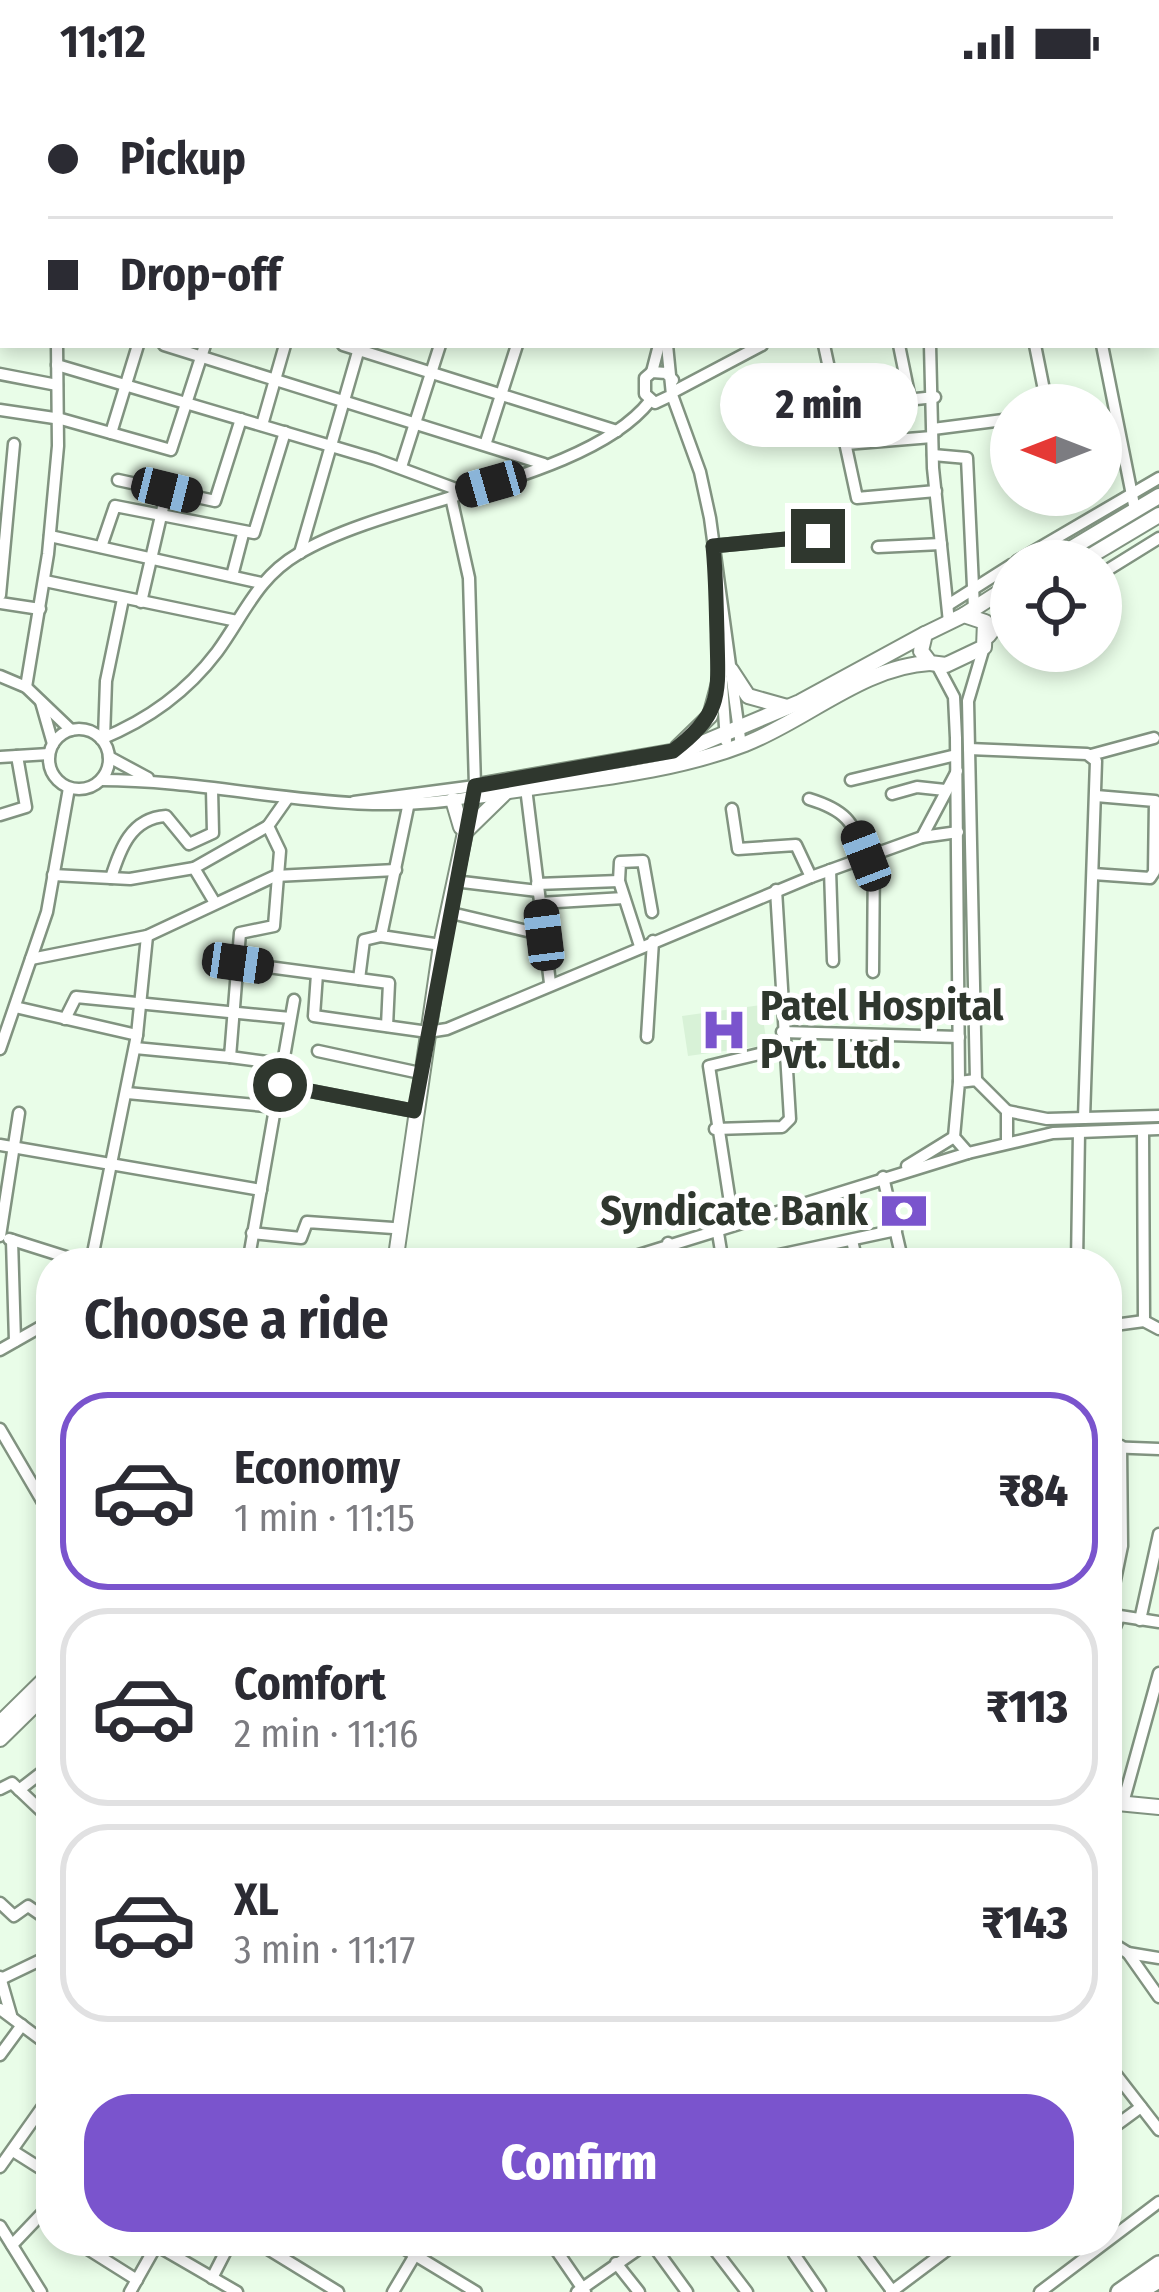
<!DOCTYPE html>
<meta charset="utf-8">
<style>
:root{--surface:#fff;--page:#f2f2f3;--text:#2b2b33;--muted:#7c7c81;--line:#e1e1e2;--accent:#7a54cd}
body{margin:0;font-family:"Fira Sans Condensed",sans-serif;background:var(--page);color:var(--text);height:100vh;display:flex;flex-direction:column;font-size:45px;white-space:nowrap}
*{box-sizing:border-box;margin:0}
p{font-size:39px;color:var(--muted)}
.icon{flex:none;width:66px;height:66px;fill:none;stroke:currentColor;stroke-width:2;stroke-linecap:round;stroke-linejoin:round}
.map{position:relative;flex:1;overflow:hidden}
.sheet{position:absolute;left:36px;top:1164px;width:1086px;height:1008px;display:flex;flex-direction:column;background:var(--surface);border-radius:48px;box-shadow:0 6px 18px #0003}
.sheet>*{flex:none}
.top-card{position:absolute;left:0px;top:0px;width:1161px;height:264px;box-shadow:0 6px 18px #0003;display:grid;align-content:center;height:264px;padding:0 48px;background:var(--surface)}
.needle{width:78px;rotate:270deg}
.buttons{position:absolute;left:990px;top:300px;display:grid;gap:24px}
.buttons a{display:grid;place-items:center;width:132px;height:132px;border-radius:50%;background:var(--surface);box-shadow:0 6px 18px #0003;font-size:60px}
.end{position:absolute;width:54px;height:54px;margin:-27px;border:15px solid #2f372e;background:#fff;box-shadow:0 0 0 6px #fff}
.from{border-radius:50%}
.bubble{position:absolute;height:84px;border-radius:42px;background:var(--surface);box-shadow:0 6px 18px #0003;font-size:39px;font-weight:800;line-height:84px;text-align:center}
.car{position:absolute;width:36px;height:72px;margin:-36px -18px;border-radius:15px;box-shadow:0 0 9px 3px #0007;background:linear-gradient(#222 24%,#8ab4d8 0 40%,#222 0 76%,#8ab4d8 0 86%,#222 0)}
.top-card b{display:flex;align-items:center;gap:42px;height:114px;font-size:45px}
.top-card b+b{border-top:3px solid var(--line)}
.top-card i{width:30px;height:30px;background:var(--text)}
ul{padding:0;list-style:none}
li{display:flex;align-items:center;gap:36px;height:198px;margin:0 24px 18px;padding:0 24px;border:6px solid var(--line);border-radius:48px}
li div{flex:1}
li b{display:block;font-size:45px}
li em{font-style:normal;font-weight:800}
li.active{border-color:var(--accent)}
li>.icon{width:108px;height:108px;stroke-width:1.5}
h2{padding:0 48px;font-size:54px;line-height:144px}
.primary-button{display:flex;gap:24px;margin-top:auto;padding:24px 48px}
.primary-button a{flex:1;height:138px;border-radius:48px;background:var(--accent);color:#fff;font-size:48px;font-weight:800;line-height:138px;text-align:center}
.status{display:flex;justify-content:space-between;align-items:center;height:84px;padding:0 60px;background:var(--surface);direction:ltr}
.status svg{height:33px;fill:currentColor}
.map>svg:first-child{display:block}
.built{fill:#d8f2d7}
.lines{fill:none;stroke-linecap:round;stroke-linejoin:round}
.minor-casing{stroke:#819380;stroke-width:15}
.major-casing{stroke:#819380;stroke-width:18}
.highway-casing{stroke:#819380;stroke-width:20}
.minor{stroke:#fff;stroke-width:10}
.major{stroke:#fff;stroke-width:14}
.highway{stroke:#fff;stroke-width:15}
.route{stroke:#2f372e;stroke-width:15}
.labels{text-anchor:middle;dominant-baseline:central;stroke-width:10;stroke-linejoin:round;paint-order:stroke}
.poi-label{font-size:42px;font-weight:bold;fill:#2f372e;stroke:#fff;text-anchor:start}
</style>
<div class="status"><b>11:12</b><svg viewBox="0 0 49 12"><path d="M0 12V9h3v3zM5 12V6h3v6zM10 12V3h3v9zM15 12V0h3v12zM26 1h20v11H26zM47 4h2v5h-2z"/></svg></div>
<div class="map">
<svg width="1159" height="2208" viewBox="0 0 1159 2208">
<rect width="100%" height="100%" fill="#e9fde8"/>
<path class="built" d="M761,921L767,961L688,972L682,932Z"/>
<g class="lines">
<defs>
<g id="minor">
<path d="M37,0L39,3"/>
<path d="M137,0L143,3"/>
<path d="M431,0V3"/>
<path d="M466,0V3"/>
<path d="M531,0V3"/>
<path d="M651,0V3"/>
<path d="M733,0L734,3"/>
<path d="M1001,0V3"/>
<path d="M1093,0L1094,3"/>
<path d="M1149,0L1151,3"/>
<path d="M285,3L286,0"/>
<path d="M362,3V0"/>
<path d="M384,3L415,0"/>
<path d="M1158,17L1159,18"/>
<path d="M0,49L3,46"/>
<path d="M1158,59H1159"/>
<path d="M0,96L3,92"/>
<path d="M0,191L3,183"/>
<path d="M0,240H3"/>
<path d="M164,261L544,380"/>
<path d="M343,261L617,347"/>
<path d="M667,261L672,311L655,319L645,310V294L652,288L666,289L673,296"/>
<path d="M824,261L857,414L936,407"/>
<path d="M899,261L910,315"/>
<path d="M930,261L933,384L949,538"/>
<path d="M1035,261L1047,321"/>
<path d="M1102,261L1135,426"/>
<path d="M57,281L375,375L464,408"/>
<path d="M652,288L659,261"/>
<path d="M0,290L57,301"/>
<path d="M673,308L762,261"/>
<path d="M672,311L700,388L710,434L741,662"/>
<path d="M840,323L935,313"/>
<path d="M0,326L61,335L171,366L205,261"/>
<path d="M262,341L285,261"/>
<path d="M933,345L1011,335"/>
<path d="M111,349L138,261"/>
<path d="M486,358L517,261"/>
<path d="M846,360L932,353"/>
<path d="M933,371L967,374L974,524"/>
<path d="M401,383L440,261"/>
<path d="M118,396L215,417L241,335"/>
<path d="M50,452L261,499"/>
<path d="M713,462L818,452"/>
<path d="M101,463L115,422L254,449L285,348"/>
<path d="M878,463L941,460"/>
<path d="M300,469L360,261"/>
<path d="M1017,477L1159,394"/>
<path d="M1101,490L1159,454"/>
<path d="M232,492L243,450"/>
<path d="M45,497L237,537"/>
<path d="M0,511L14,360"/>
<path d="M141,518L167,406"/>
<path d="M0,519L40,525"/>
<path d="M948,521L1011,481"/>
<path d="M717,526L726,657"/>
<path d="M937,581L954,613L956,654L959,998"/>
<path d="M0,592L26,603L71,646"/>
<path d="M26,603L48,470L58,362L57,261"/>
<path d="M41,618L53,660"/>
<circle cx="79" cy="675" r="30"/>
<path d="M104,654L106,597L123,515"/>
<path d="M101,655C148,636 186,609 217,568C244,531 257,494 298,470C389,415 586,398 650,317"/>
<path d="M969,665L1087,670L1096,677L1084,1034"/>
<path d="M1091,671L1154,654"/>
<path d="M0,673L49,670"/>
<path d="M109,673L148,694"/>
<path d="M101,696C227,696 345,736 472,713"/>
<path d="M851,696L956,671"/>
<path d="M526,704L550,899"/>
<path d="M892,710L917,703L945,706"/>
<path d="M809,715C845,726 853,737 866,772"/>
<path d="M354,718L475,702L469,494L451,413"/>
<path d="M408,723L381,852L441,861"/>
<path d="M732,725L738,765L796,761L811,793"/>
<path d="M0,731L26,723L17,672"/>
<path d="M922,753L957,687"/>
<path d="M830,786L833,877"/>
<path d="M1093,790L1150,794L1154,788L1155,717L1096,712"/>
<path d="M53,791L130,795L194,784"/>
<path d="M111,794C120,765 131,734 166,732L189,760L213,749L212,705"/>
<path d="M454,797L538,807"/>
<path d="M537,800L619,797"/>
<path d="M215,819L194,784L268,742"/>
<path d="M540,819L624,814"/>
<path d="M447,828L544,851"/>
<path d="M640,862L619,797L620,778L643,777L652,828"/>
<path d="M31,875L147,852L275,792L396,786"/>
<path d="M238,879L389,899L387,942"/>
<path d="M873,888L874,769"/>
<path d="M317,890L314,932L428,948L447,945L811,793L922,753L958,748"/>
<path d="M359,895L364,856L381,852"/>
<path d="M15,923L137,951"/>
<path d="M65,935L76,913L290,934"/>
<path d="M782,948L959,953"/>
<path d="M647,953L653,857"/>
<path d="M135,964L230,973L240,849L274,842L280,767L268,742L287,715"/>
<path d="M0,965L47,828L69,704"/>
<path d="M318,967L420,989"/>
<path d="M230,973L282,980"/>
<path d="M976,996L968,617L984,563"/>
<path d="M280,1001L414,1027"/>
<path d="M127,1009L277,1023"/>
<path d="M1007,1027L1047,1035L1159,1032"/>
<path d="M715,1045L782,1043L790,1035L776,806"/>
<path d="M1143,1046L1144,1237"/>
<path d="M1007,1059V1027L976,996L959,998L954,1053L968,1069L1053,1049L1159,1045"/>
<path d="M0,1061L261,1106"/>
<path d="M907,1082L954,1053"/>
<path d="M883,1093L903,1179"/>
<path d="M733,1138L709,982L784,964"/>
<path d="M717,1143L723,1179"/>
<path d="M252,1149L301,1154L307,1138L393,1144"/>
<path d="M0,1152L19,1029"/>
<path d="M9,1155L85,1179"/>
<path d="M12,1156L15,1257"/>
<path d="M852,1156L857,1179"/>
<path d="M668,1159L672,1179"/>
<path d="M91,1179L137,951L147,852"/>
<path d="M248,1179L294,916"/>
<path d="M424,1179L434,1172L444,1179"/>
<path d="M613,1179L968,1069"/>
<path d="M742,1179L896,1146"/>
<path d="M1077,1179L1079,1048"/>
<path d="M1107,1242L1144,1237L1159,1245"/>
<path d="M0,1266L51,1237"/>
<path d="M0,1345L51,1432"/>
<path d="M1107,1363L1159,1365"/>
<path d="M1107,1530L1159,1538"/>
<path d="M1108,1530L1122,1462L1121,1362"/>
<path d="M1140,1536L1159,1450"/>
<path d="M1107,1563L1119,1533"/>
<path d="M0,1705L12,1699L51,1736"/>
<path d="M19,1706L41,1689L51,1694"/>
<path d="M1123,1719L1159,1589"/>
<path d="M0,1819L14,1832L28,1822L51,1838"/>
<path d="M1107,1856L1128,1869L1159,1913"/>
<path d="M1128,1869L1159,1874"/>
<path d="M0,1893L11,1931"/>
<path d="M1,1895L51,1871"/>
<path d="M0,1925L51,1963"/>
<path d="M0,1971L22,1941"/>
<path d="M1107,1979L1159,2046"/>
<path d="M1107,2048L1141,2023"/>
<path d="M13,2067L51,2091"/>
<path d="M0,2083L51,2011"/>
<path d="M0,2142L41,2208"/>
<path d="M75,2157L137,2196"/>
<path d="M149,2157L237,2208"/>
<path d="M255,2157L338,2208"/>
<path d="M392,2157L476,2208"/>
<path d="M550,2157L585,2208"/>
<path d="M708,2157L747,2208"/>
<path d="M801,2157L794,2170L820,2208"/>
<path d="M855,2157L893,2208"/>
<path d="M12,2161L51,2120"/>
<path d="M616,2179L639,2208"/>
<path d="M212,2194L231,2157"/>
<path d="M130,2208L157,2160"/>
<path d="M393,2208L415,2171"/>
<path d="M577,2208L650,2157L687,2208"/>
<path d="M891,2208L959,2157"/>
<path d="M1040,2208L1159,2118"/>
</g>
<g id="major">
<path d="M1050,477L1159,412"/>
<path d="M1082,477L1159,431"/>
<path d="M964,531L985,538L984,563L946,581L930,579L921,567L925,550Z"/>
<path d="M964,531L1011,501"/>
<path d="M988,552L1011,523"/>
<path d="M731,586L748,612L787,623"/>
<path d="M677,664L710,632L720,595"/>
<path d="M472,713C561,697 660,693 745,660C805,637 864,582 930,579"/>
<path d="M453,716L461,743"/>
<path d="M468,745L507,707"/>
<path d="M395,1179L441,861L475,702L688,665L800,618L925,550"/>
<path d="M0,1639L51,1589"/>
<path d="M0,1655L51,1605"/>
<path d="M1107,1718L1159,1723"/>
</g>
<g id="highway">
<path d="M1119,2208L1159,2180"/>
<path d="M1139,2208L1159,2196"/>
</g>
</defs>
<use href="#minor" class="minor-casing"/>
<use href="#major" class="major-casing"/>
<use href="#highway" class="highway-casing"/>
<use href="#minor" class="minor"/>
<use href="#major" class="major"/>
<use href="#highway" class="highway"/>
</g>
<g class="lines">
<path class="route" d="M280,1001L414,1027L475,702L673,667C724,628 718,609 717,550C716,520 716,492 713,462L818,452"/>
</g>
<defs>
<symbol id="hospital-bare" viewBox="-9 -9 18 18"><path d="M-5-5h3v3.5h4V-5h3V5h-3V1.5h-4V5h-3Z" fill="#7a54cd" stroke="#fff" stroke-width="2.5" paint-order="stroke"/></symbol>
<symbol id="bank-bare" viewBox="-9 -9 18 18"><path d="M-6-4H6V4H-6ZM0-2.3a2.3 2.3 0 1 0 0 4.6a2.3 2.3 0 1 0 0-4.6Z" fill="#7a54cd" stroke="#fff" stroke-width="2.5" paint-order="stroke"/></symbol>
</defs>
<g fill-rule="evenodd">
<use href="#hospital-bare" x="691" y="913" width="66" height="66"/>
<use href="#bank-bare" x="871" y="1094" width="66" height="66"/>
</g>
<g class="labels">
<g class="poi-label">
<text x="760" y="922">Patel Hospital<tspan x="760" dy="48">Pvt. Ltd.</tspan></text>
<text x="868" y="1127" text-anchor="end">Syndicate Bank</text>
</g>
</g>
</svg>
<div class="buttons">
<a><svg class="needle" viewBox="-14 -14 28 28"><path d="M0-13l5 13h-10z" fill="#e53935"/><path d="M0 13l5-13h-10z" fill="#7c7c81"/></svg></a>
<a><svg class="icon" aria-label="locate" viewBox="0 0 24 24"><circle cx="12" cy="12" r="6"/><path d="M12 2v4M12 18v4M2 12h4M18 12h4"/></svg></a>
</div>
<i class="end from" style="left:280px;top:1001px"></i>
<i class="end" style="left:818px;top:452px"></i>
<div class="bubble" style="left:720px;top:279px;width:198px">2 min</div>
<i class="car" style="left:491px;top:400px;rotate:254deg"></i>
<i class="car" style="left:167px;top:406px;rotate:104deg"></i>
<i class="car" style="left:866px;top:772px;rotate:339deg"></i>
<i class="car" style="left:544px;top:851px;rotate:353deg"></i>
<i class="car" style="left:238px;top:879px;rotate:98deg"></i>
<div class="top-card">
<b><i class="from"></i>Pickup</b>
<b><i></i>Drop-off</b>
</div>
<section class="sheet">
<h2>Choose a ride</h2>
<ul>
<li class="active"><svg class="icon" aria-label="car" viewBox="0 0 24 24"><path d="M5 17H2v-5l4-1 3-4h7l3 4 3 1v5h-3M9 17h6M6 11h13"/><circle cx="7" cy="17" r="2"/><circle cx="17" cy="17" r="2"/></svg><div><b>Economy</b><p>1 min · 11:15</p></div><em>₹84</em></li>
<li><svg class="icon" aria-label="car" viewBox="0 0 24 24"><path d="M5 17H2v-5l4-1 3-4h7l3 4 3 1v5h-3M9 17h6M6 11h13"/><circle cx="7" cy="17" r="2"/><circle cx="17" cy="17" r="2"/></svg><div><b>Comfort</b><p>2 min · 11:16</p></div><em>₹113</em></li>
<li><svg class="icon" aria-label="car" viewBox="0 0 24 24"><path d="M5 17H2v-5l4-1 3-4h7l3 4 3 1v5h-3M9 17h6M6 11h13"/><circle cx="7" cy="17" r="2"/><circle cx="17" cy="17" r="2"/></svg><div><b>XL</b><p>3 min · 11:17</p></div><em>₹143</em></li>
</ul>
<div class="primary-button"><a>Confirm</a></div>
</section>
</div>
